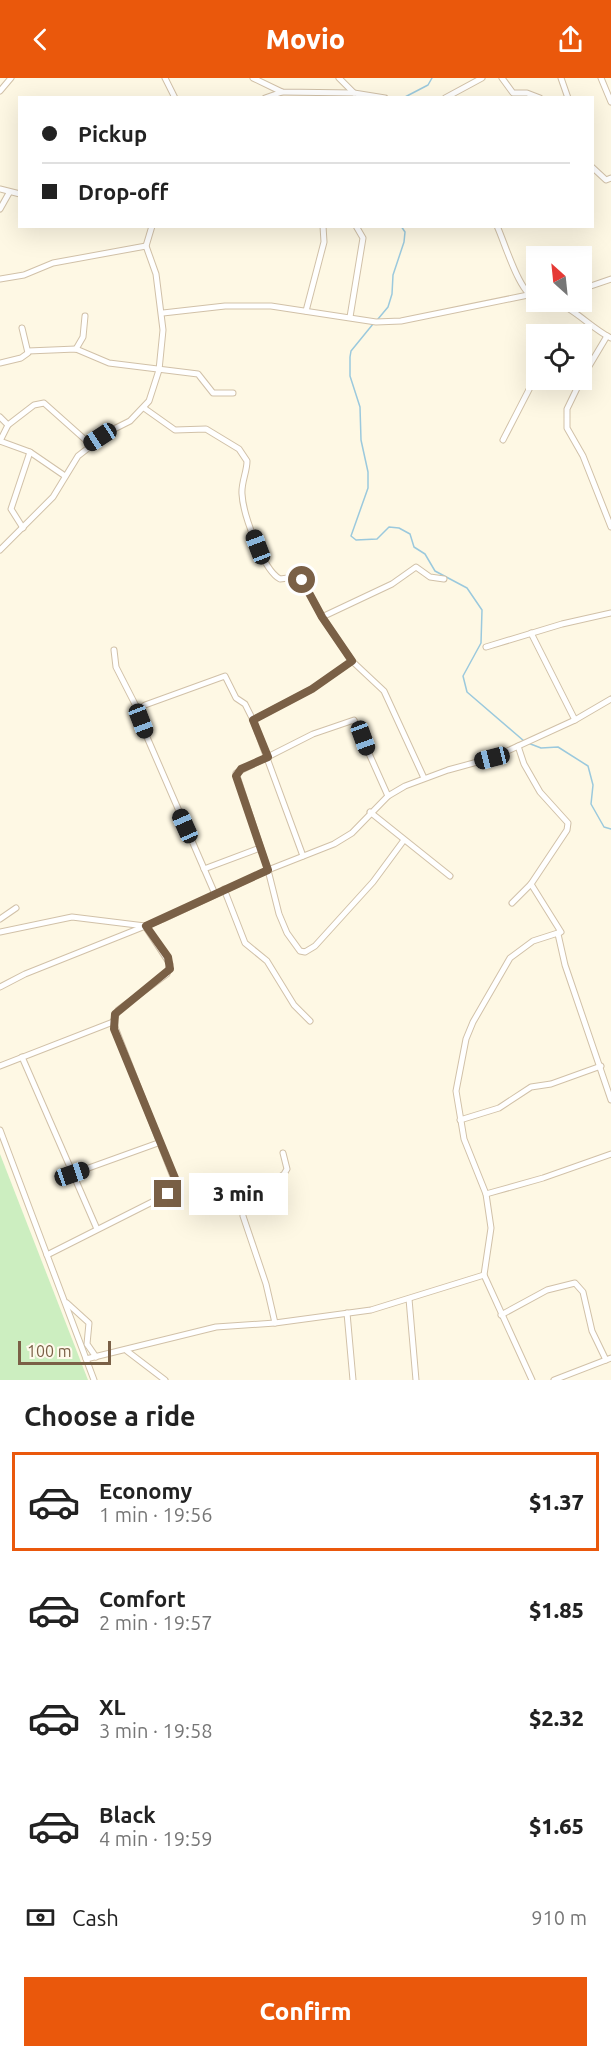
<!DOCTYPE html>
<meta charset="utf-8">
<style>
:root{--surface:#fff;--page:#f6f6f6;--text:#222;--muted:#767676;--line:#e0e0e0;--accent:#ea580c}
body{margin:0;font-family:Ubuntu,sans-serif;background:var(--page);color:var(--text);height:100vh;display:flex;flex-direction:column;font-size:22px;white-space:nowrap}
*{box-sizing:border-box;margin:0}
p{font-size:20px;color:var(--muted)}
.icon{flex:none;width:33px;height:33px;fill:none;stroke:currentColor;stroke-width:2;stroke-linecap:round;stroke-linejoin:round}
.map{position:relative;height:1302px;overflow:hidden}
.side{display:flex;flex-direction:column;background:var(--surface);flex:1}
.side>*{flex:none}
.hud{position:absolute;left:18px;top:18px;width:576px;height:132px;border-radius:0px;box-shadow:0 6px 24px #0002;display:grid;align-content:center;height:132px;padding:0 24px;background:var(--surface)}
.needle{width:39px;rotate:333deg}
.tools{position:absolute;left:526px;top:168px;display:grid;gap:12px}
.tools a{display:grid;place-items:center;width:66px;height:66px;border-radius:0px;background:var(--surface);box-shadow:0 6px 24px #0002;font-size:30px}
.scale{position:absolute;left:18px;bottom:15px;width:93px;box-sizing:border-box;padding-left:6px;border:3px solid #7a6046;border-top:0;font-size:16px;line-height:21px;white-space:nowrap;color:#7a6046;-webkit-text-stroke:4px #fffaec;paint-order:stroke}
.end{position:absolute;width:27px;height:27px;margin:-14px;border:8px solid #7a6046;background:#fff;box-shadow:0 0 0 3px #fff}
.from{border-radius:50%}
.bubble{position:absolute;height:42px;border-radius:0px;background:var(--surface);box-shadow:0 6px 24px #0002;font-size:20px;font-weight:800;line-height:42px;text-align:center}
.car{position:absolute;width:18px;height:36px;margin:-18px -9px;border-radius:8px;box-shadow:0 0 4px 2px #0007;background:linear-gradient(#222 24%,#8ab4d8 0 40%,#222 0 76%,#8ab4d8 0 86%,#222 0)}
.hud b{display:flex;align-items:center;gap:21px;height:57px;font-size:22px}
.hud b+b{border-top:2px solid var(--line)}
.hud i{width:15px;height:15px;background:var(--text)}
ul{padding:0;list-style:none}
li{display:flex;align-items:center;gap:18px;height:99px;margin:0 12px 9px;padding:0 12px;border:3px solid transparent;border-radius:0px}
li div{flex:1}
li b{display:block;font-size:22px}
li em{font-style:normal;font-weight:800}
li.active{border-color:var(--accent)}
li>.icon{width:54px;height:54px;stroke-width:1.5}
h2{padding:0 24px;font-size:27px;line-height:72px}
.pay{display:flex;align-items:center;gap:15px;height:66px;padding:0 24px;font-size:22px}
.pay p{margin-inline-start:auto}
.primary-button{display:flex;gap:12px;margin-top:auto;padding:12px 24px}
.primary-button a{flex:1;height:69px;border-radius:0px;background:var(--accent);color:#fff;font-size:24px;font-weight:800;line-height:69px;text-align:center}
header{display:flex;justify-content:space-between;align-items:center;height:78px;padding:0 24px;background:var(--accent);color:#fff;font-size:27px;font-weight:800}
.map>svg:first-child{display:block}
.green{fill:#cceec0}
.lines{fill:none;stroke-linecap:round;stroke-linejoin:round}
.stream{stroke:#9bc9dd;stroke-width:1.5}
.street-casing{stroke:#d1c1a8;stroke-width:7}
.street{stroke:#fff;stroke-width:5}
.route{stroke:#7a6046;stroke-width:8}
</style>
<header><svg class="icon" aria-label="back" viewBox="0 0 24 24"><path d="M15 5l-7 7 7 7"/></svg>Movio<svg class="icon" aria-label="share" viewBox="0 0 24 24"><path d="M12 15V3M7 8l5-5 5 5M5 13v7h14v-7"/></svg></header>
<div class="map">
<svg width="611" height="1302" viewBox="0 0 611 1302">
<rect width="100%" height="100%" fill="#fef8e4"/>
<path class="green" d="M0,1076L88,1302H0Z"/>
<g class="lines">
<g class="stream">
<path d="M405,19L428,7L432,0"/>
<path d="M378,241L388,229L392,216L393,197L404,164L405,154L401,148"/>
<path d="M373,246L351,273L350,279V298L360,329L361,362L368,394V410L351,458L356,462L377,461L389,449L399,450L410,456L414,469L425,476L435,493L467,510L482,532L481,565L463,598L467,614L524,663"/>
<path d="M528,665L541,670L558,669L588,688L593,707L591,726L604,749L611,751"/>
</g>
<defs>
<g id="street">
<path d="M165,0L175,20"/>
<path d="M253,0L282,14L354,15L385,20"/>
<path d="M339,0L354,15"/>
<path d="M502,0L513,15H527L540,20"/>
<path d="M561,0L568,20"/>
<path d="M601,0L611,24"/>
<path d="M0,13L11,0"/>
<path d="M265,20L282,14"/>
<path d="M445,20L482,0"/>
<path d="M592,89L606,102L611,100"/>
<path d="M0,111L20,116"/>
<path d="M0,131L9,115"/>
<path d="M497,148C505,165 520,218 537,221"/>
<path d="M0,201L24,197L53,185L146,168"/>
<path d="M582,211L611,201"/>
<path d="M552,224C570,226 592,251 611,260"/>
<path d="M306,233L324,164L323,148"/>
<path d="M163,235L225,228H271L376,244L401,243L528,217"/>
<path d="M350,239L363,160L356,148"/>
<path d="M76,271L83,259L85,238"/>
<path d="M28,273L76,271L109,285L198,296L213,315H233"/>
<path d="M0,285L21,280L28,275L22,250"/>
<path d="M582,300L607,258"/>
<path d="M581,302L567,331V350L583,378L611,449"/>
<path d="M144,330L175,352L206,351L239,371L247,383C247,394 241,405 242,416C243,436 263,492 280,501L296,499L302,502L322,539L352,583L384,613L424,700"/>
<path d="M0,339L8,347L34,327L44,325L90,366"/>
<path d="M503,362L537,296"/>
<path d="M0,363L30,374L65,398"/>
<path d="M0,363L8,347"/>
<path d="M23,450L11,431L30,374"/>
<path d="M0,472L53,419L78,378L110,353L130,343L149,323L159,292L163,252L156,196L146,168L152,148"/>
<path d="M322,539L392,506L416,489L430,499L444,501"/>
<path d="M531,555L575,642"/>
<path d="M486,569L562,546L611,535"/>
<path d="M114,572L116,589L138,632"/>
<path d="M253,642L312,611L352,583"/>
<path d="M518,668L524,686L540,714L568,745L567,752L531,806L561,854L533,863L510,880L473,944L466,961L456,1013L464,1061L486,1116L491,1150L484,1197L532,1302"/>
<path d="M388,718L354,642L313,656L236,695L268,792L279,836L287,855L300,873L305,874L315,868L373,804L404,762"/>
<path d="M370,734L450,798"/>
<path d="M204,791L260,770"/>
<path d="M224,811L245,865L267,883L294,927L310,943"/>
<path d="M215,816L140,643L138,632L145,627L225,598L236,620L245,626L253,642L303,778"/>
<path d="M512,825L531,806"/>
<path d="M0,841L16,830"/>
<path d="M0,854L72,839L145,848L170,886L167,896L118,932L113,944L177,1109L174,1113L47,1177"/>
<path d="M558,856L565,887L611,1022"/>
<path d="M0,909L25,896L163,841L268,792L334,766L352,755L388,718L405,708L448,692L492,680L575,642L611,621"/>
<path d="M22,979L97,1151"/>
<path d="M0,988L113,944"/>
<path d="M460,1042L499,1030L531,1009L551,1006L601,988"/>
<path d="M0,1052L94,1302"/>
<path d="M72,1096L158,1065"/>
<path d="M486,1116L543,1100L611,1076"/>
<path d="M409,1221L416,1302"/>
<path d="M67,1225L89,1245L87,1266L96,1279"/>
<path d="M347,1235L353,1302"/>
<path d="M501,1237L547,1212L575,1205L583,1214L592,1253L606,1282"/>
<path d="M275,1245L266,1206L243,1138V1126L284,1096L287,1091L283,1075"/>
<path d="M127,1273L165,1302"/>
<path d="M86,1281L216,1249L275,1245L371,1232L484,1197"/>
<path d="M554,1302L611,1280"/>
</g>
</defs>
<use href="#street" class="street-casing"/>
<use href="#street" class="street"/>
</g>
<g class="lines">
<path class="route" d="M168,1116L177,1109V1105L114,951L115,936L170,891L168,879L146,848L268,792L236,698L241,691L268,679L253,642L312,611L352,583L322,539L302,502"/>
</g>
</svg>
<div class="tools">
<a><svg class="needle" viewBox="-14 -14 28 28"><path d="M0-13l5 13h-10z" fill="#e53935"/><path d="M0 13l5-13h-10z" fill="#767676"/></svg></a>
<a><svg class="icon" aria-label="locate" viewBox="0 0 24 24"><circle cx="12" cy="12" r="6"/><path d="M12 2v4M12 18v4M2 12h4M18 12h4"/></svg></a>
</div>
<div class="scale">100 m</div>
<i class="end from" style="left:302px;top:502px"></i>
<i class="end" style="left:168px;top:1116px"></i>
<div class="bubble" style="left:189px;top:1095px;width:99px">3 min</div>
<i class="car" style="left:100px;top:359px;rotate:237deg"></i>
<i class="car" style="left:258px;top:469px;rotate:339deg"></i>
<i class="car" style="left:141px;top:643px;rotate:159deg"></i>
<i class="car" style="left:363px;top:660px;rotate:160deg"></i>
<i class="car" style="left:492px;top:680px;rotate:256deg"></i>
<i class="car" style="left:185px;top:748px;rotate:336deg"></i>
<i class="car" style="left:72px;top:1096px;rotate:71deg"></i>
<div class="hud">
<b><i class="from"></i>Pickup</b>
<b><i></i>Drop-off</b>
</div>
</div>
<section class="side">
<h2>Choose a ride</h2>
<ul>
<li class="active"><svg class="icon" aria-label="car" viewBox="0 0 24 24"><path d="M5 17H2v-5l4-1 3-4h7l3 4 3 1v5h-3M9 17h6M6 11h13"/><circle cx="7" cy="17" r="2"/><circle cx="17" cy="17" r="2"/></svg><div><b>Economy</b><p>1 min · 19:56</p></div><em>$1.37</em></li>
<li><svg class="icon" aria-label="car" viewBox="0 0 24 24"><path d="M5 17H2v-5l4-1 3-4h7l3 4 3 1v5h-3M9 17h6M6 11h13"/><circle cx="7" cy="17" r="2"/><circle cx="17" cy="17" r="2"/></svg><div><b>Comfort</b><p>2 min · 19:57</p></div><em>$1.85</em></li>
<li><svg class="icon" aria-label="car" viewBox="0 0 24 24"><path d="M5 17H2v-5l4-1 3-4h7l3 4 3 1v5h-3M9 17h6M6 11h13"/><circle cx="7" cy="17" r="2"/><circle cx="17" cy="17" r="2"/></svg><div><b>XL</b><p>3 min · 19:58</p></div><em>$2.32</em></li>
<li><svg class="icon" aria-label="car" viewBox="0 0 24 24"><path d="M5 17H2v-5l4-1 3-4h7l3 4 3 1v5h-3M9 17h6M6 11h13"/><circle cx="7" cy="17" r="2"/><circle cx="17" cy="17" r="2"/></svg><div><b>Black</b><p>4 min · 19:59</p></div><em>$1.65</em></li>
</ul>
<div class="pay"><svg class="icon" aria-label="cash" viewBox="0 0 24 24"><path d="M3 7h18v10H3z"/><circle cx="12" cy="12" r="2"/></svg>Cash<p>910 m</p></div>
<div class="primary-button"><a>Confirm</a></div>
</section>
